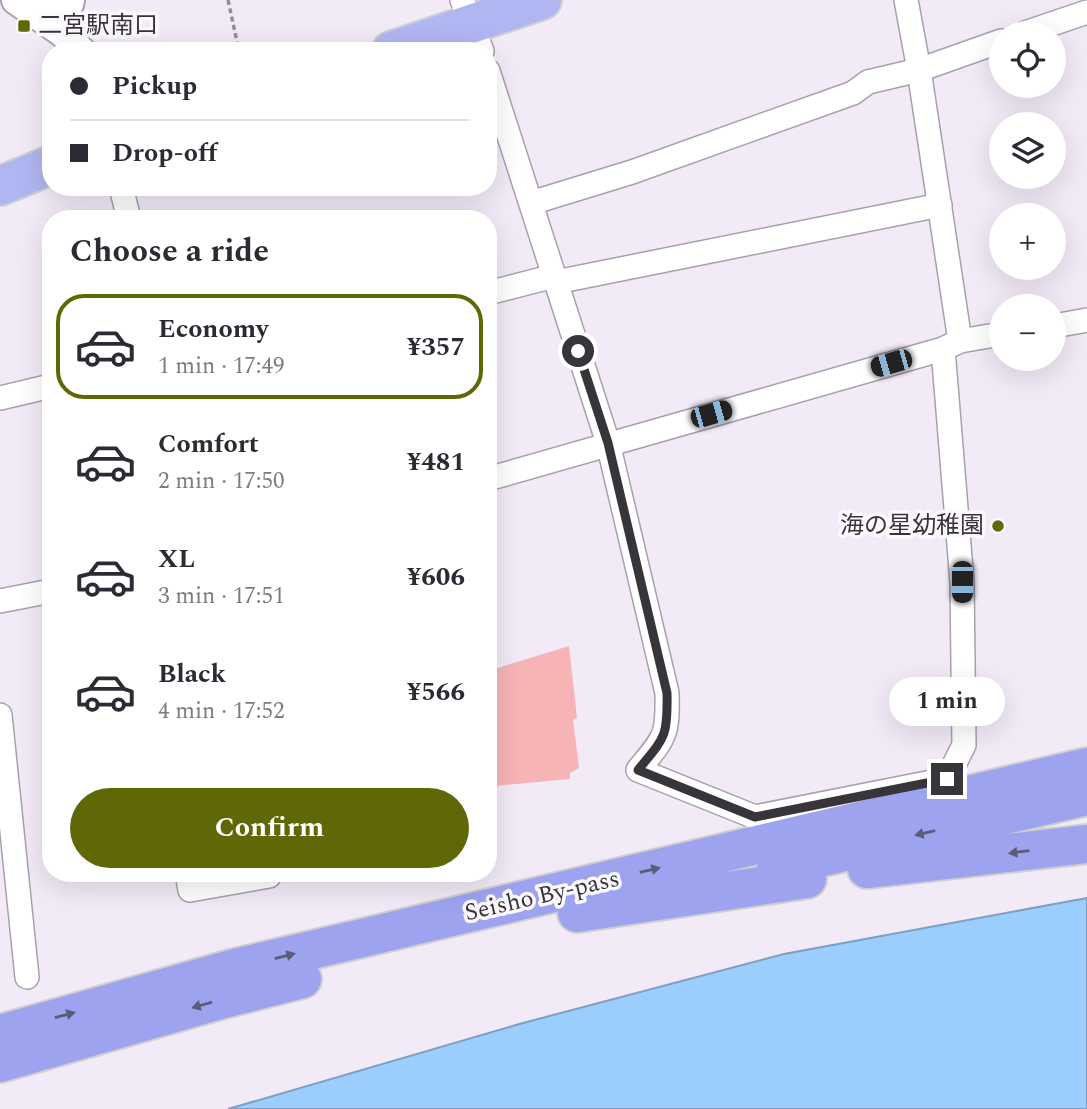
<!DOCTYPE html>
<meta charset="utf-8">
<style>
:root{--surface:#fff;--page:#f2f2f3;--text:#2b2b33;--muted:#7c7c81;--line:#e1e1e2;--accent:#5f6707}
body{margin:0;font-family:Spectral,"Noto Sans JP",serif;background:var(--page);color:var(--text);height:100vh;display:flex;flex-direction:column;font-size:26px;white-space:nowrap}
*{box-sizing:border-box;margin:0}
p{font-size:23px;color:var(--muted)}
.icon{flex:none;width:38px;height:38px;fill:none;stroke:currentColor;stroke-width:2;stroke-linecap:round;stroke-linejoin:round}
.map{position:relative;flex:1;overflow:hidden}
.panel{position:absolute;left:42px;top:210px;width:455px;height:672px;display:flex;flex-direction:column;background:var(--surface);border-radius:28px;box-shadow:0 7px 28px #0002}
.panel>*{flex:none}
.top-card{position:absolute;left:42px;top:42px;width:455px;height:154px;border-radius:28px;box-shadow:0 7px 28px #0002;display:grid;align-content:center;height:154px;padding:0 28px;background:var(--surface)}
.buttons{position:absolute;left:989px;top:21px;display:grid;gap:14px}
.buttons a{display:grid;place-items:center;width:77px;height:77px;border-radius:50%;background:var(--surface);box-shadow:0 7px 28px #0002;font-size:35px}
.end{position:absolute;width:32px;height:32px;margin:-16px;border:9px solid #38353a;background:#fff;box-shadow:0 0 0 4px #fff}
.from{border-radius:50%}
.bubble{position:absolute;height:49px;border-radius:24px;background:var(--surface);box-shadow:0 7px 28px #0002;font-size:23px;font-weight:700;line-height:49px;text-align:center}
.car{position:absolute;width:21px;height:42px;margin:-21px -10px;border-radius:9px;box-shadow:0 0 5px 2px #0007;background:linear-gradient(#222 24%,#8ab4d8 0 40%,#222 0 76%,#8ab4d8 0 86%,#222 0)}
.top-card b{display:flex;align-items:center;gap:24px;height:66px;font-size:26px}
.top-card b+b{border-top:2px solid var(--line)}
.top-card i{width:18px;height:18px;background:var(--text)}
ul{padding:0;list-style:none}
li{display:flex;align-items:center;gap:21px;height:105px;margin:0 14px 10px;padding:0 14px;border:4px solid transparent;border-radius:28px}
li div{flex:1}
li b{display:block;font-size:26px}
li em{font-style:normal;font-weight:700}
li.current{border-color:var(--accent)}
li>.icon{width:63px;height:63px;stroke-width:1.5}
h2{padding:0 28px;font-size:32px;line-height:84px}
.primary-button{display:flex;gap:14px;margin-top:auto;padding:14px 28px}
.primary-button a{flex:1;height:80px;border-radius:42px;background:var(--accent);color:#fff;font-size:28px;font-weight:700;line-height:80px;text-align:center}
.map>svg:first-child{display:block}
.green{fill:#f7b4b6}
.water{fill:#9bcdfd;stroke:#7d9fc2;stroke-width:2}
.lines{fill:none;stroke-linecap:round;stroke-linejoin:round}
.minor-casing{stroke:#a8a0ad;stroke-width:26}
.tertiary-casing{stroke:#a8a0ad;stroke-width:32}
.trunk-casing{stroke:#cfcfd0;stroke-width:42}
.motorway-casing{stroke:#cfcfd0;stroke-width:42}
.path{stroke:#948e97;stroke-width:3.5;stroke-dasharray:5 3.5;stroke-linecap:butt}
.minor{stroke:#fff;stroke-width:23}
.tertiary{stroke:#fff;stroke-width:28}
.trunk{stroke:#b0b6f2;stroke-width:38}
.motorway{stroke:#9da3ef;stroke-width:38}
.oneway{fill:#5b5c79}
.route{stroke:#38353a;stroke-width:9}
.poi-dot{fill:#5f6707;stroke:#fcf9fe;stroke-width:2.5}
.labels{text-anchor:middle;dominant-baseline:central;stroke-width:7;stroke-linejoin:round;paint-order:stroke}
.poi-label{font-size:24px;fill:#38353a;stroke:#fcf9fe;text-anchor:start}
.street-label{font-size:24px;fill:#38353a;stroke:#fcf9fe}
</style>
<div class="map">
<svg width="1087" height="1109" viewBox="0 0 1087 1109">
<rect width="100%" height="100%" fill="#f2eaf7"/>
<path class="green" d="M569,646L577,718L573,720L579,768L570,773V779L493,786L488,745V671Z"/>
<path class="water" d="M1087,898V1109H228L523,1023L784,954Z"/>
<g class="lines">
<defs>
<g id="minor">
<path d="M462,0L482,51"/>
<path d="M906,0L919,70L960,341"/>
<path d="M1025,33L1087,12"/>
<path d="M488,71L608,443L667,693C668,737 665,737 638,770L755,817L947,779L964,745L962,582L943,349"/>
<path d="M121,187L129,219"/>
<path d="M531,203L632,172L853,93L868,82L919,70L1001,41"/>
<path d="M556,282L940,205"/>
<path d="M488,293L554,276"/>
<path d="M1054,326L1087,320"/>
<path d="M0,398L51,386"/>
<path d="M488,479L943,349L960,341L1001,334"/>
<path d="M0,601L51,591"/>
<path d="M0,715L27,977"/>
<path d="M187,873L190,890L269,876"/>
</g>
<g id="tertiary">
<path d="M16,0L63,33L81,51"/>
<path d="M29,8C43,13 67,21 70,0"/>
</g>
<g id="trunk">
<path d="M391,51L542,0"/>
<path d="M0,186L51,165"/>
</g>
<g id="motorway">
<path d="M776,868L1087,796"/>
<path d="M867,869L1087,844"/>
<path d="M577,913L807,879"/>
<path d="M0,1034L231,969L1087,767"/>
<path d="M0,1063L220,1000L302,979"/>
</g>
</defs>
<use href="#minor" class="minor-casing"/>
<use href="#tertiary" class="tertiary-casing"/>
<use href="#trunk" class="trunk-casing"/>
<use href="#motorway" class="motorway-casing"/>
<path class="path" d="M228,0L239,51"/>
<use href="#minor" class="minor"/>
<use href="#tertiary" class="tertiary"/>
<use href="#trunk" class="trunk"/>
<use href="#motorway" class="motorway"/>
</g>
<defs><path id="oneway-solid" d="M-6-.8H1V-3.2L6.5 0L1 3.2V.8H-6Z" transform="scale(1.75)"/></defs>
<g class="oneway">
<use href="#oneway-solid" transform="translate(925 833) rotate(167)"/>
<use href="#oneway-solid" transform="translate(1019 852) rotate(173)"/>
<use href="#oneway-solid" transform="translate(650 870) rotate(-13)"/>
<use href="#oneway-solid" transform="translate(285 956) rotate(-14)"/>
<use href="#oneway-solid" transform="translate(202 1005) rotate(164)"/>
<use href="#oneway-solid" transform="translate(65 1015) rotate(-15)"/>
</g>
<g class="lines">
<path class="route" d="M578,351L608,443L667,693C668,737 665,737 638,770L755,817L947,779"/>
</g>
<g class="poi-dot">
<rect x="17" y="19" width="14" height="14" rx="3.5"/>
<circle cx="998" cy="526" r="7"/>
</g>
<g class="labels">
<g class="poi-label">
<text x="38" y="26">二宮駅南口</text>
<text x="984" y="526" text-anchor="end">海の星幼稚園</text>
</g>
<g class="street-label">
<text transform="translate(542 896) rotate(-13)">Seisho By-pass</text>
</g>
</g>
</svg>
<div class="buttons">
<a><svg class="icon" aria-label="locate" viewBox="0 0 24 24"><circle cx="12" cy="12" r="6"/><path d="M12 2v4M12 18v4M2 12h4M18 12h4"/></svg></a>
<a><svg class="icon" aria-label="layers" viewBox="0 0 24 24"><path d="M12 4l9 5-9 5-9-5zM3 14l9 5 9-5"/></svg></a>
<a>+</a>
<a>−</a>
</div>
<i class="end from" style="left:578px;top:351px"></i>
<i class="end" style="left:947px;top:779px"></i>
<div class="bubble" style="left:889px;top:677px;width:116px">1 min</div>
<i class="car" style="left:891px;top:363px;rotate:254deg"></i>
<i class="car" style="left:711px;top:414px;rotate:74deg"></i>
<i class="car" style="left:962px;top:582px;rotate:180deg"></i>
<div class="top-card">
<b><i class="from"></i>Pickup</b>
<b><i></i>Drop-off</b>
</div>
<section class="panel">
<h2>Choose a ride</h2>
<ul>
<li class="current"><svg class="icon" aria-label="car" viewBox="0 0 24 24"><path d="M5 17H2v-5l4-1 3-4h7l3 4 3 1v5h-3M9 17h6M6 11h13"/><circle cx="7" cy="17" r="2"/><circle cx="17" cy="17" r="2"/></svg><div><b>Economy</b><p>1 min · 17:49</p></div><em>¥357</em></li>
<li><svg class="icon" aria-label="car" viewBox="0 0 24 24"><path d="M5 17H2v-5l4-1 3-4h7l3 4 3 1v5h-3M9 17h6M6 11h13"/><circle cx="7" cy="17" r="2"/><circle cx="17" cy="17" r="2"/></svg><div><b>Comfort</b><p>2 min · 17:50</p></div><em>¥481</em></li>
<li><svg class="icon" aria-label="car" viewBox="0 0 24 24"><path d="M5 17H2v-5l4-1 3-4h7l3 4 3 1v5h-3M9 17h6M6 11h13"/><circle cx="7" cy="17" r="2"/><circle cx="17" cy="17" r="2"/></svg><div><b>XL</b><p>3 min · 17:51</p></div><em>¥606</em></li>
<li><svg class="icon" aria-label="car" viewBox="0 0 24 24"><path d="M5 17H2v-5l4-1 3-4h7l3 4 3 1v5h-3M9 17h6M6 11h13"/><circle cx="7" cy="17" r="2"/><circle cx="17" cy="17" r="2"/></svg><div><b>Black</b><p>4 min · 17:52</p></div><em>¥566</em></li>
</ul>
<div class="primary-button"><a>Confirm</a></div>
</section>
</div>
